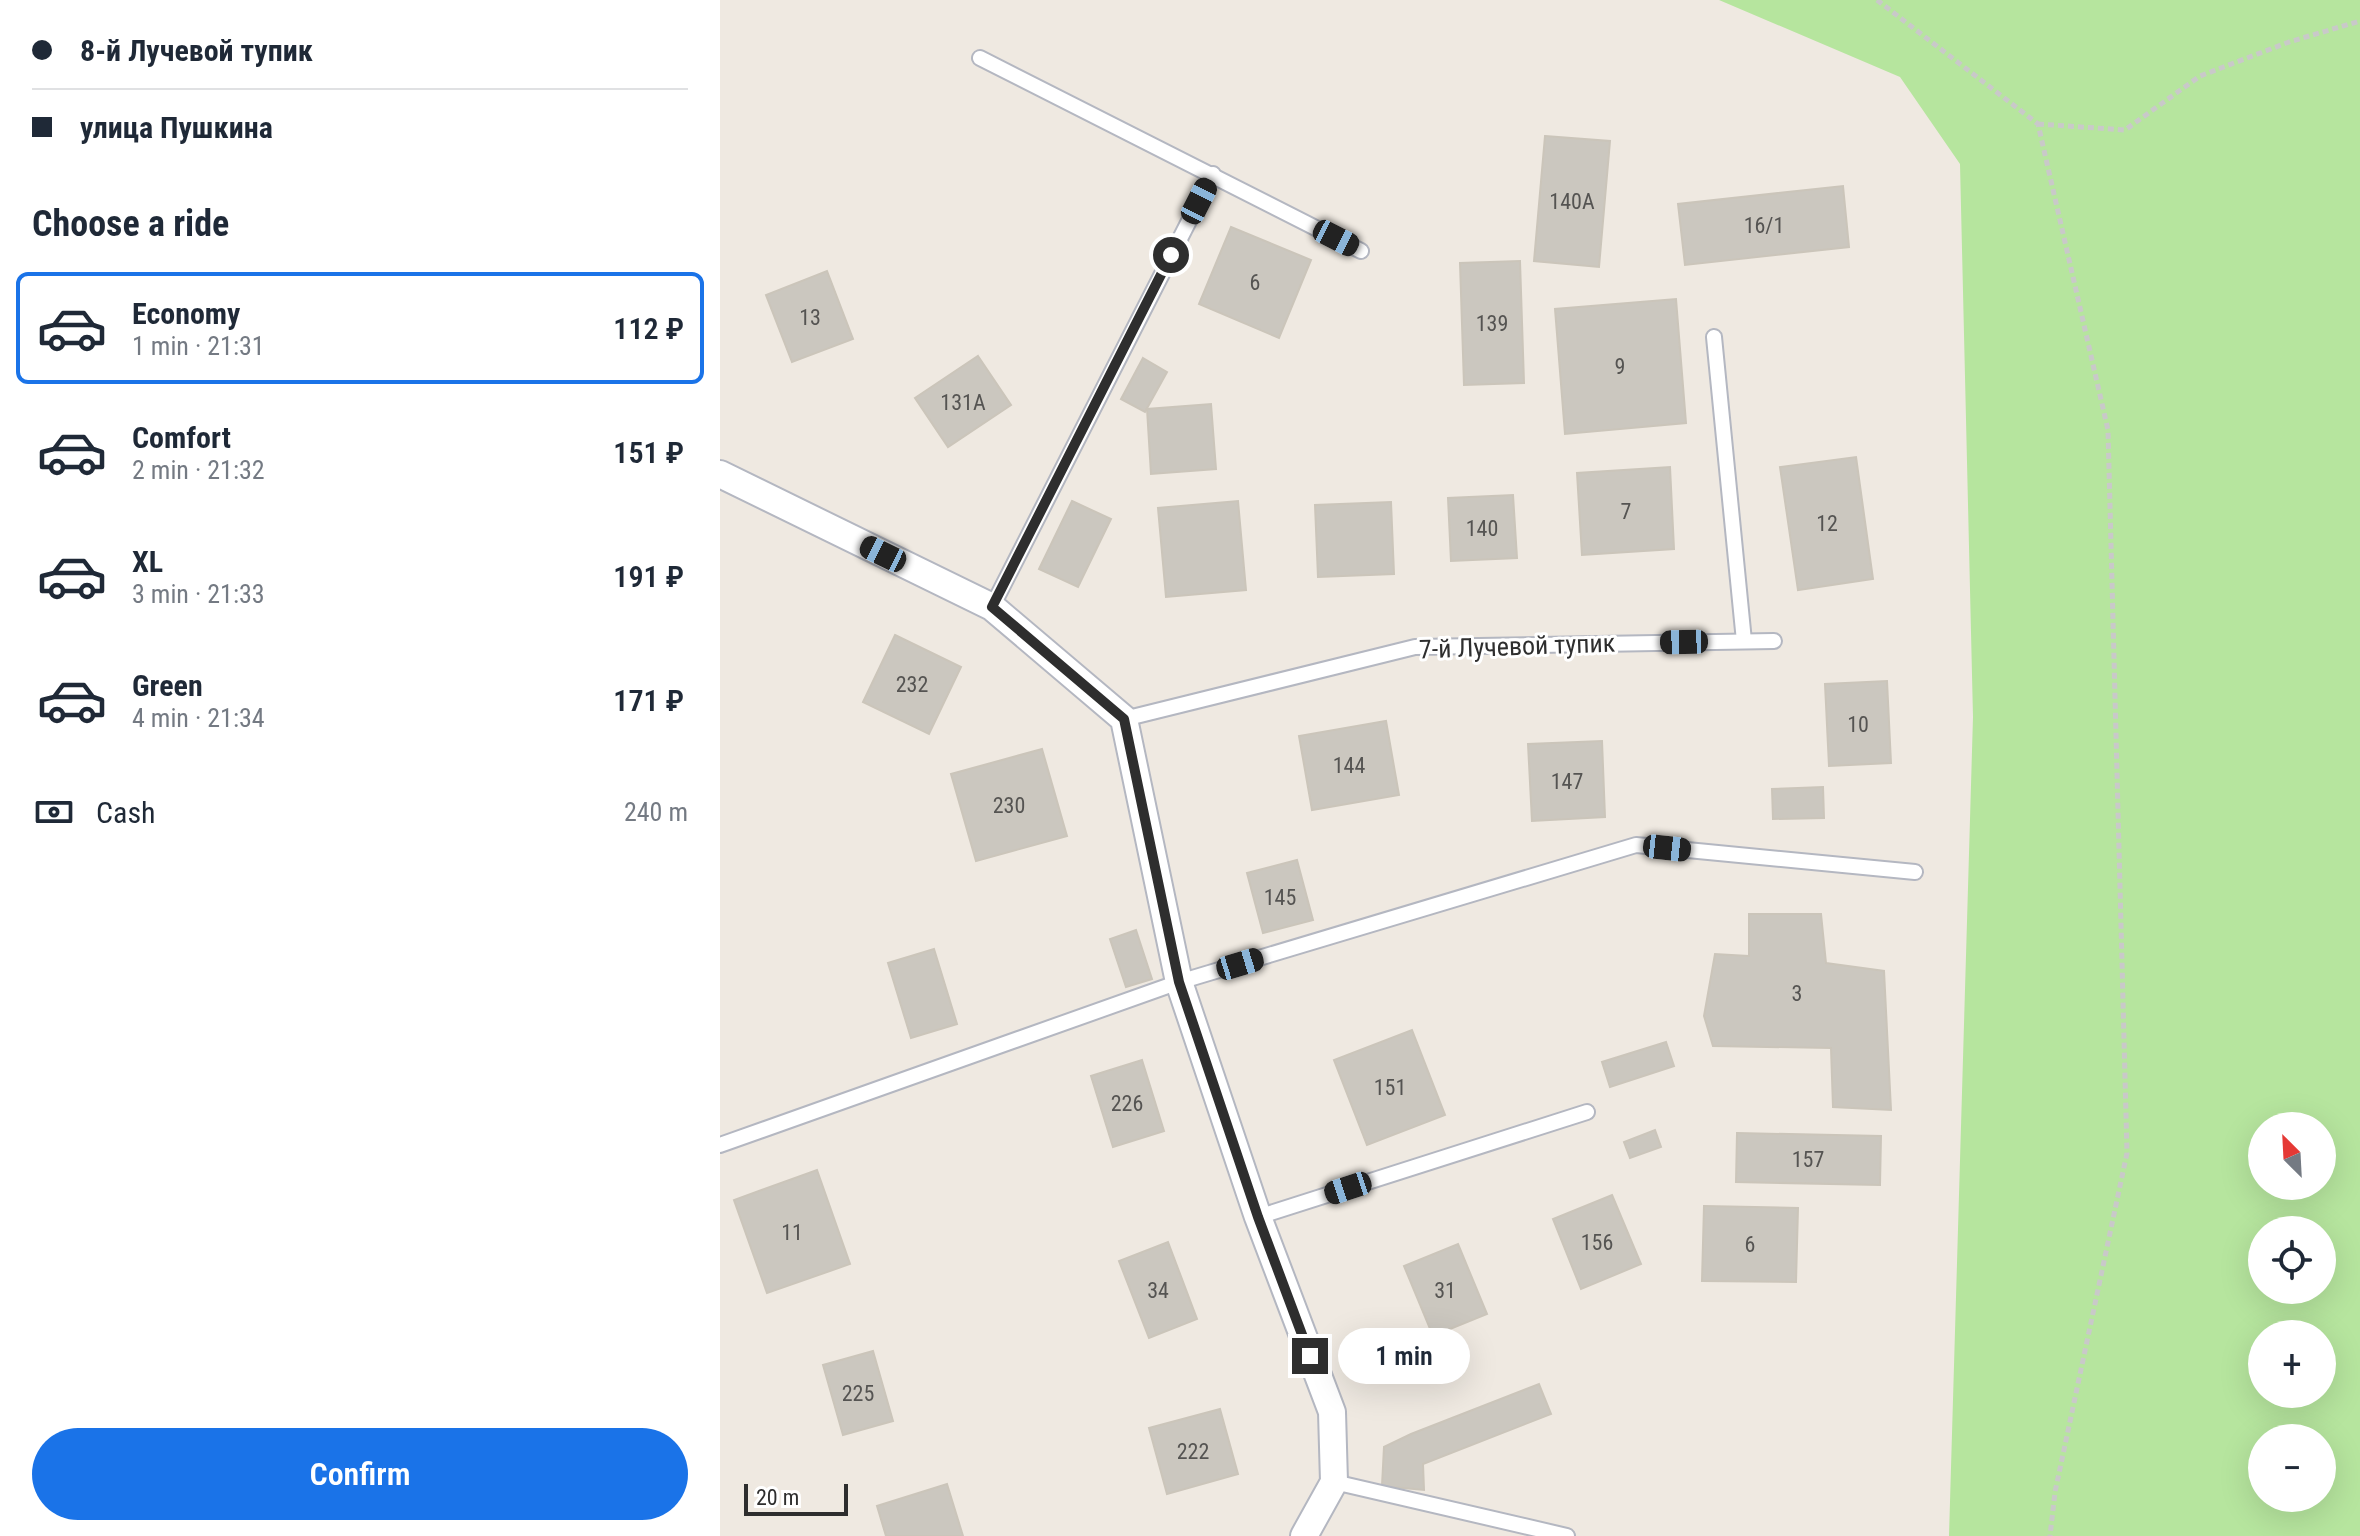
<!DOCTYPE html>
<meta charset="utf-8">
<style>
:root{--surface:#fff;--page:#f2f2f3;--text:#1f2937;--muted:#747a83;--line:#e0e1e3;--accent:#1a73e8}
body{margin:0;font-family:"Roboto Condensed",sans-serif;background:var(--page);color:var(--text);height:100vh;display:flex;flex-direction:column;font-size:30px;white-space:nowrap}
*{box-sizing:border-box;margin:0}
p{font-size:26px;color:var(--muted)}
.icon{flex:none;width:44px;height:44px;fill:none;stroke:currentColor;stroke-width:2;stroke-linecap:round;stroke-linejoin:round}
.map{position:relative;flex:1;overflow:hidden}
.sheet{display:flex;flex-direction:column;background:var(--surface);width:720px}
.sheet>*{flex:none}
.banner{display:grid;align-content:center;height:176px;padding:0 32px;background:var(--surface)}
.needle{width:52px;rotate:336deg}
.tools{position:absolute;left:1528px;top:1112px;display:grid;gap:16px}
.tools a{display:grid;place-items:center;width:88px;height:88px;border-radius:50%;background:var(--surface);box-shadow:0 8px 32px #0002;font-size:40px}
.scale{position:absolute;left:24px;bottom:20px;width:104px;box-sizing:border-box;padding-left:8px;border:4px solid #2e2e2e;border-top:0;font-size:22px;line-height:28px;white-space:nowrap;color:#2e2e2e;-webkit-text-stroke:6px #fff;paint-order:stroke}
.end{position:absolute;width:36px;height:36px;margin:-18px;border:10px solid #2e2e2e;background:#fff;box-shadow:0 0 0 4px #fff}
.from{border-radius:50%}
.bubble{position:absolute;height:56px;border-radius:28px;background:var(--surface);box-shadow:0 8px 32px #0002;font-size:26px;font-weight:600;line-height:56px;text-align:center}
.car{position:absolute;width:24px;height:48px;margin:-24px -12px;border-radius:10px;box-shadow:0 0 6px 2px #0007;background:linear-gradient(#222 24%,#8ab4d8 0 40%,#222 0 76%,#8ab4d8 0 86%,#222 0)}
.banner b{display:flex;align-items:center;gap:28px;height:76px;font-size:30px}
.banner b+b{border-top:2px solid var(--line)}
.banner i{width:20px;height:20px;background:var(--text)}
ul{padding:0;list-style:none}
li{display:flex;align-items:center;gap:24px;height:112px;margin:0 16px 12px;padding:0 16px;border:4px solid transparent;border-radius:12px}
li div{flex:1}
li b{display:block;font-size:30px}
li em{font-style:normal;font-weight:600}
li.selected{border-color:var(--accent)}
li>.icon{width:72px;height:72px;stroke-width:1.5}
h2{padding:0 32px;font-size:36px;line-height:96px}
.pay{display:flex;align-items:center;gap:20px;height:88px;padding:0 32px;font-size:30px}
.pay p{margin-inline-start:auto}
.action{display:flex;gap:16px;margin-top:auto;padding:16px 32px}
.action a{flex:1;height:92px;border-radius:48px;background:var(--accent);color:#fff;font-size:32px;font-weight:600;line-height:92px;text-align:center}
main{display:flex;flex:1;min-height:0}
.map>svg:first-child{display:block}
.green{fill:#b6e59e;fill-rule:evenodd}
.building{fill:#cbc7bf;stroke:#cbc5ba;stroke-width:2}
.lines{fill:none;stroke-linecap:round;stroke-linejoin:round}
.lane-casing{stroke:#b4b7c1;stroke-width:18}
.street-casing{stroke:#b4b7c1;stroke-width:30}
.path{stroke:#c9c9c9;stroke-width:5;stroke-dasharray:6 4;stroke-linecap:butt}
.lane{stroke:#fff;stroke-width:14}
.street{stroke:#fff;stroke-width:26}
.route{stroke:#2e2e2e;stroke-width:10}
.labels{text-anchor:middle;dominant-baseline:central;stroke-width:6;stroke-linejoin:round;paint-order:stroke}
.number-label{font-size:22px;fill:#555452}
.street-label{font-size:26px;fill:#2e2e2e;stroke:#fff}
</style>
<main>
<section class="sheet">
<div class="banner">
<b><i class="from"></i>8-й Лучевой тупик</b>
<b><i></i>улица Пушкина</b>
</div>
<h2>Choose a ride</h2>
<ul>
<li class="selected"><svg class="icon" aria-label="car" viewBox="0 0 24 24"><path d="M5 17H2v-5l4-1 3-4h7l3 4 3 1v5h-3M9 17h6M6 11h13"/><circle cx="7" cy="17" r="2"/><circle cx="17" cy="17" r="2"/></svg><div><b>Economy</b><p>1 min · 21:31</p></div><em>112 ₽</em></li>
<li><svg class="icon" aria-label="car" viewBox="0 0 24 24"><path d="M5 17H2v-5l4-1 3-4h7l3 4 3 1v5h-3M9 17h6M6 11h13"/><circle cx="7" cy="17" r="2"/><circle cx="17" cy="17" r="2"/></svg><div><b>Comfort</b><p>2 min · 21:32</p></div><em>151 ₽</em></li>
<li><svg class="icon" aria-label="car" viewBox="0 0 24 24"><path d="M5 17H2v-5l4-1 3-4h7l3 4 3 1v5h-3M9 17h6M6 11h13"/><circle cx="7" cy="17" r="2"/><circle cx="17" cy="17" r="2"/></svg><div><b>XL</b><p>3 min · 21:33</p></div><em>191 ₽</em></li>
<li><svg class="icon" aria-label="car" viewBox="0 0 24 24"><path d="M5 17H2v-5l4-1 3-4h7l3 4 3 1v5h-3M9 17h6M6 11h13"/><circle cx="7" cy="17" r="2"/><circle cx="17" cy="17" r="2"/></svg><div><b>Green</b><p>4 min · 21:34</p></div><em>171 ₽</em></li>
</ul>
<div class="pay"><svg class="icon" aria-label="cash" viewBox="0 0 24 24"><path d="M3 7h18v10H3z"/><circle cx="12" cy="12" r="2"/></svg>Cash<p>240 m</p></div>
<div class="action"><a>Confirm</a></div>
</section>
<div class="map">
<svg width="1640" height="1536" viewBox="0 0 1640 1536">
<rect width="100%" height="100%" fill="#efe9e1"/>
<path class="green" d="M999,0H1640V1536H1229L1253,717L1240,164L1180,77ZM1542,1126H1602V1186H1542ZM1542,1230H1602V1290H1542ZM1542,1334H1602V1394H1542ZM1542,1438H1602V1498H1542Z"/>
<g class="building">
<path d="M825,136L890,141L879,267L814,261Z"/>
<path d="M1123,186L1129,247L965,265L958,204Z"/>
<path d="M511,227L591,260L559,338L479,304Z"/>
<path d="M800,261L804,383L744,385L740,263Z"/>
<path d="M107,271L133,339L72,362L46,295Z"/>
<path d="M956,299L966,423L845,434L835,309Z"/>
<path d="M258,356L291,405L228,447L195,398Z"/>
<path d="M423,358L447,372L425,412L401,399Z"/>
<path d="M491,404L496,469L431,474L427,409Z"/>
<path d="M1136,457L1153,579L1078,590L1060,467Z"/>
<path d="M950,467L954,549L862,555L857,473Z"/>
<path d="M793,495L797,558L731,561L728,498Z"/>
<path d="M352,501L391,519L358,587L319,569Z"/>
<path d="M518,501L526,590L446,597L438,508Z"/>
<path d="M671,502L674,574L598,577L595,505Z"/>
<path d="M175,635L241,667L209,734L143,702Z"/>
<path d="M1167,681L1171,763L1109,766L1105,684Z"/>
<path d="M666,721L679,795L592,810L579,736Z"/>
<path d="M882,741L885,817L812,821L808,744Z"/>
<path d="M322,749L347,836L256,861L231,774Z"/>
<path d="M1103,787L1104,818L1053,819L1052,789Z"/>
<path d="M577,860L593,920L543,933L527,873Z"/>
<path d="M1029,914H1101L1106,963L1164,971L1171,1110L1113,1107L1111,1048L993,1046L984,1016L995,954L1029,956Z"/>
<path d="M416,930L432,979L406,987L390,939Z"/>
<path d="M214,949L237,1024L191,1038L168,963Z"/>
<path d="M692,1030L725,1115L647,1145L614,1060Z"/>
<path d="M946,1042L954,1066L890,1087L882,1062Z"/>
<path d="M422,1060L444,1131L393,1147L371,1076Z"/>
<path d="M935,1130L941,1147L910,1158L904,1142Z"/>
<path d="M1017,1133L1161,1136L1160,1185L1016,1182Z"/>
<path d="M97,1170L130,1264L47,1293L14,1200Z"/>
<path d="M892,1195L921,1264L861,1289L833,1219Z"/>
<path d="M984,1206L1078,1208L1076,1282L982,1281Z"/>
<path d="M448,1242L477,1319L429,1338L399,1261Z"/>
<path d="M738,1244L767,1314L713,1336L684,1266Z"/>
<path d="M153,1351L173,1421L123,1435L103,1365Z"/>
<path d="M819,1384L831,1414L703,1464L704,1490L662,1486L664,1447L691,1434Z"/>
<path d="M500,1409L518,1474L447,1494L429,1428Z"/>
<path d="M227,1484L243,1536H166L157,1506Z"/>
</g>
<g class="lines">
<defs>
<g id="lane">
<path d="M260,58L641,251"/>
<path d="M994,337L1024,641"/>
<path d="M272,607L493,174"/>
<path d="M404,719L695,647L1054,641"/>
<path d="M0,1145L459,982L916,845L1195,872"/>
<path d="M538,1217L867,1112"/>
<path d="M614,1482L847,1536"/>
</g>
<path id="street" d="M0,474L272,607L404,719L459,982L538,1217L612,1412L614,1482L584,1536"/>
</defs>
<use href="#lane" class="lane-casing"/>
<use href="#street" class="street-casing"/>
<g class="path">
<path d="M1157,0L1318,124L1388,430L1407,1153L1335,1492L1330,1536"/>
<path d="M1318,124L1405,130L1480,76L1569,42L1640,21"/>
</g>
<use href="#lane" class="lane"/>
<use href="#street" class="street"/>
</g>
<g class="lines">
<path class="route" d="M451,255L272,607L404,719L459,982L538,1217L590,1356"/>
</g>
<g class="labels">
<g class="number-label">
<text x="852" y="201">140А</text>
<text x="1044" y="225">16/1</text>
<text x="535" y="282">6</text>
<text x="90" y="317">13</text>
<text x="772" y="323">139</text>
<text x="900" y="366">9</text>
<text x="243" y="402">131А</text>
<text x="906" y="511">7</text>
<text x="1107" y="523">12</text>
<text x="762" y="528">140</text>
<text x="192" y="684">232</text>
<text x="1138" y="724">10</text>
<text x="629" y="765">144</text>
<text x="847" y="781">147</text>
<text x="289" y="805">230</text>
<text x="560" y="897">145</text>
<text x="1077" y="993">3</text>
<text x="670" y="1087">151</text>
<text x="407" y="1103">226</text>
<text x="1088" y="1159">157</text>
<text x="72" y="1232">11</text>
<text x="877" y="1242">156</text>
<text x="1030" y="1244">6</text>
<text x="438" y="1290">34</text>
<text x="725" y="1290">31</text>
<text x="138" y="1393">225</text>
<text x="473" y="1451">222</text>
</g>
<g class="street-label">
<text transform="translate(797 646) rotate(-2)">7-й Лучевой тупик</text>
</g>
</g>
</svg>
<div class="tools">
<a><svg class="needle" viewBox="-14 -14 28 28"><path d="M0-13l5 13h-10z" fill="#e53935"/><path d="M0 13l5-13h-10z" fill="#747a83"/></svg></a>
<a><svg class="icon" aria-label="locate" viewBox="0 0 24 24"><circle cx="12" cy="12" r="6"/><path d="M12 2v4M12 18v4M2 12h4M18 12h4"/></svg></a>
<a>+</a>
<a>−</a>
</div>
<div class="scale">20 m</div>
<i class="end from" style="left:451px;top:255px"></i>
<i class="end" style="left:590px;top:1356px"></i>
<div class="bubble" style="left:618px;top:1328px;width:132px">1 min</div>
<i class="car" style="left:479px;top:201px;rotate:27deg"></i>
<i class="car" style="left:616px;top:238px;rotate:117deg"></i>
<i class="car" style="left:163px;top:554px;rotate:296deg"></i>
<i class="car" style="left:964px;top:642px;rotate:269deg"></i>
<i class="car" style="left:947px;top:848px;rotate:96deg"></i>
<i class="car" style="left:520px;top:964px;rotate:73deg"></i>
<i class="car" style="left:628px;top:1188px;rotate:252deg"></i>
</div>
</main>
